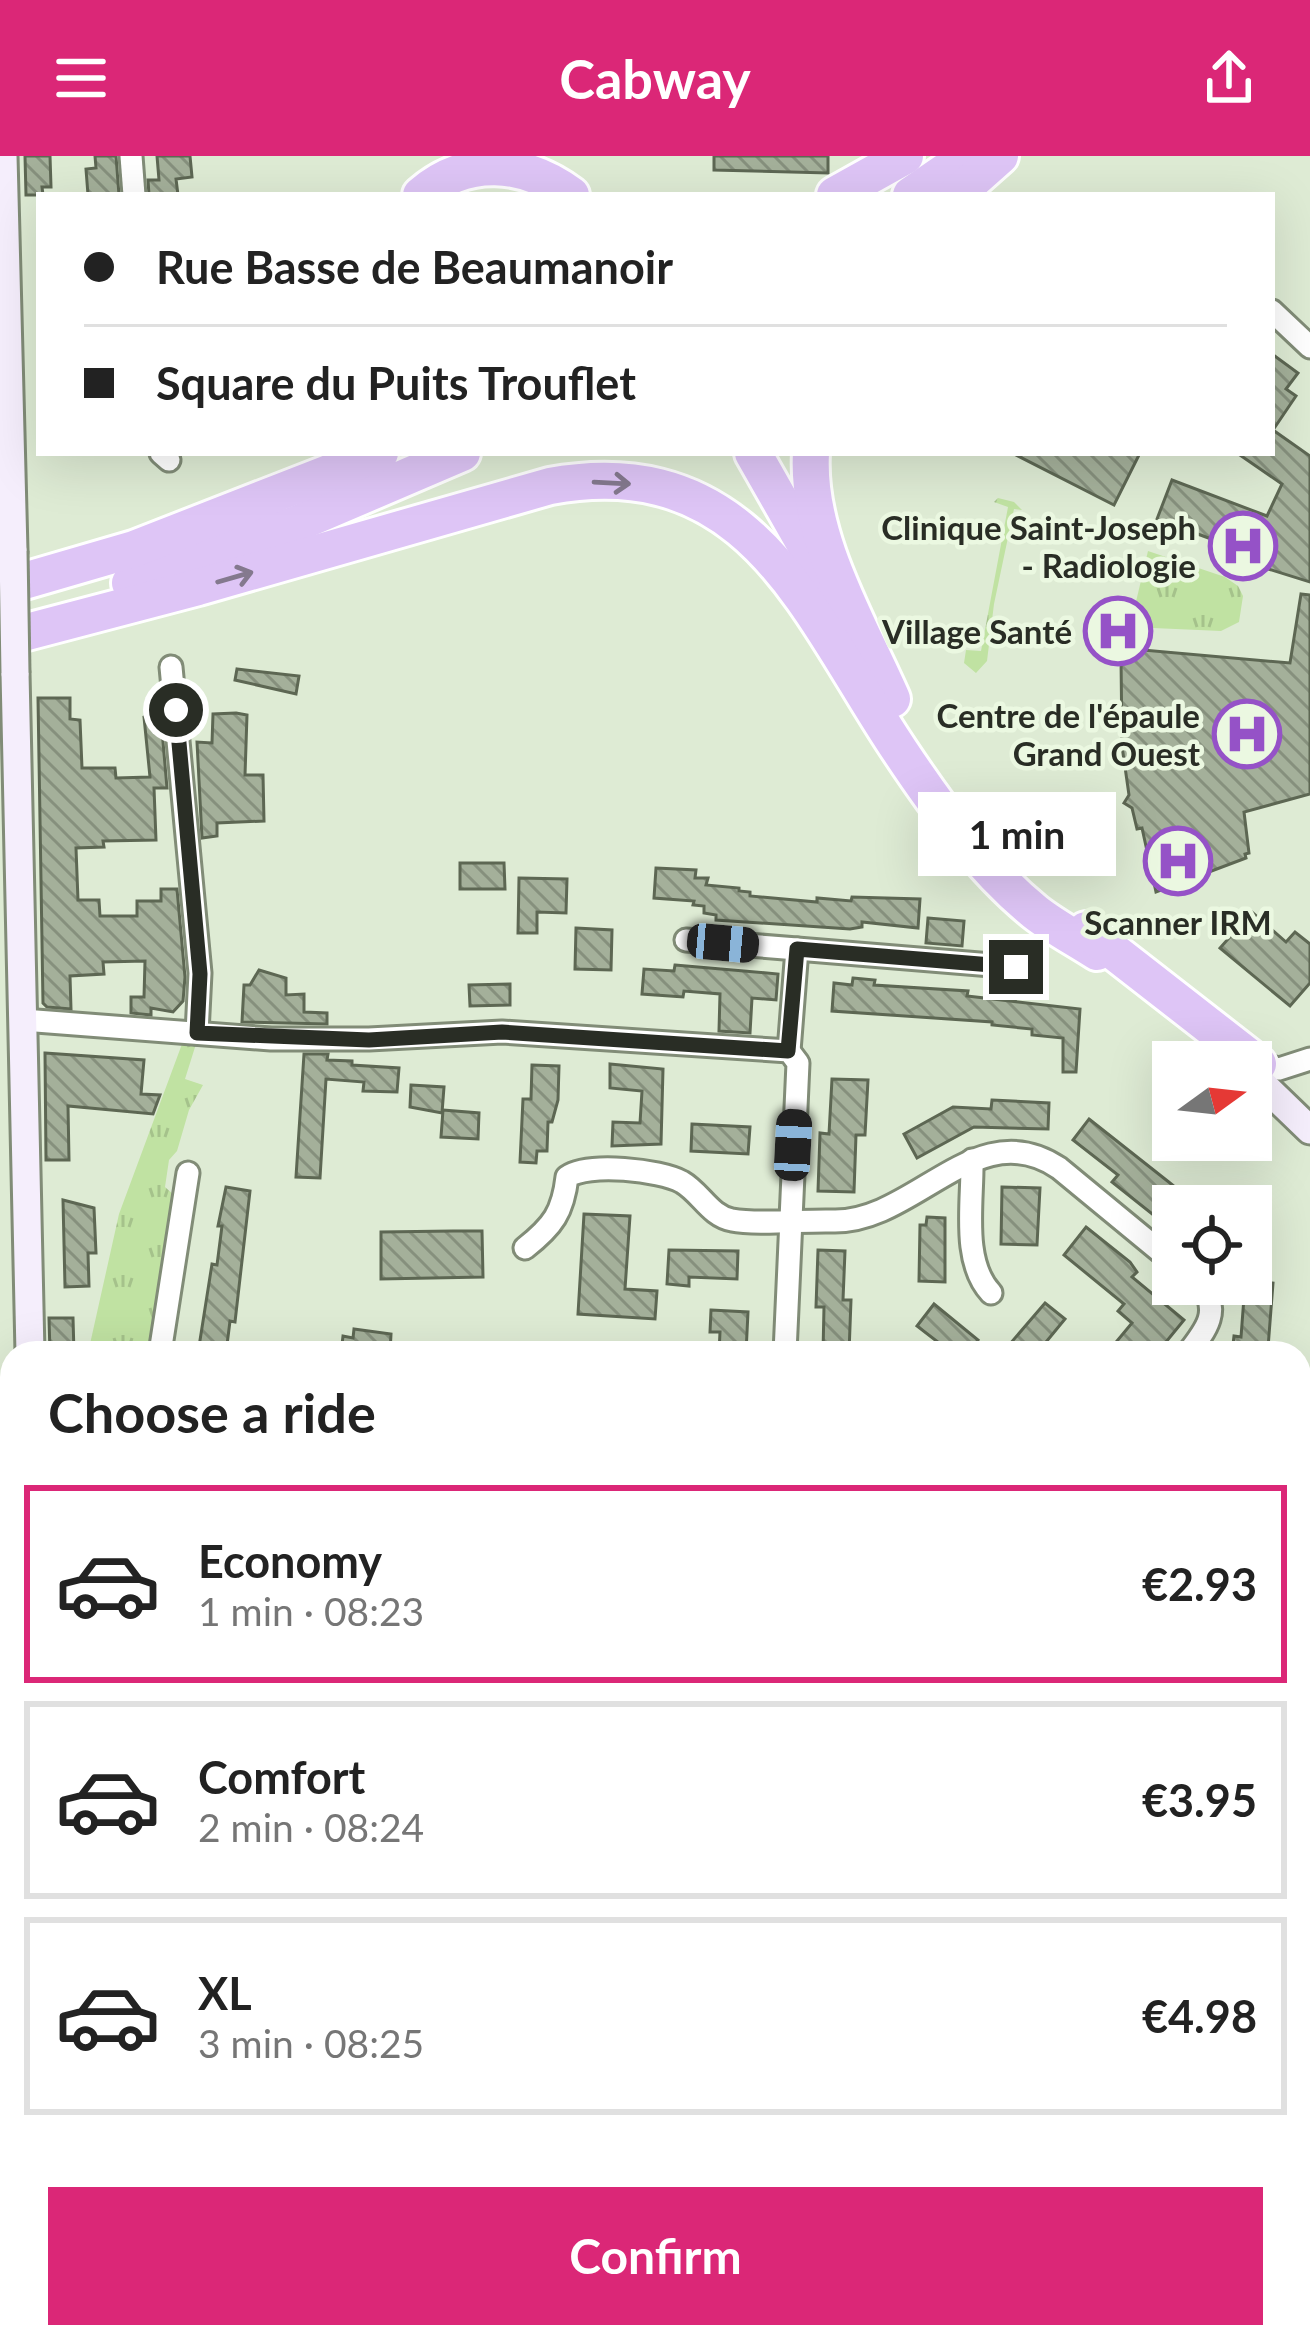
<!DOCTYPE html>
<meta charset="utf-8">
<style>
:root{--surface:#fff;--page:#f6f6f6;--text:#222;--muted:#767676;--line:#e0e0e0;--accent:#db2777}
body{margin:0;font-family:Lato,sans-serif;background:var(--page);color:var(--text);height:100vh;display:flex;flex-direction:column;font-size:45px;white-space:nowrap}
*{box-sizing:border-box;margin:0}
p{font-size:39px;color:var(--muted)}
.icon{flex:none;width:66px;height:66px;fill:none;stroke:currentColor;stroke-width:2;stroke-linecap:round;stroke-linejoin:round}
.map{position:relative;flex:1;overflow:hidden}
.details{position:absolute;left:0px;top:1185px;width:1311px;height:1008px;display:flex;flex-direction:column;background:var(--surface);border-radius:36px 36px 0 0;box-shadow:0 12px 48px #0002}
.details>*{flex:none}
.top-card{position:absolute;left:36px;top:36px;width:1239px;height:264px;border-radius:0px;box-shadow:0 12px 48px #0002;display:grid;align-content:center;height:264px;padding:0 48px;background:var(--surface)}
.needle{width:78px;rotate:75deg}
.buttons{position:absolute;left:1152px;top:885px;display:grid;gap:24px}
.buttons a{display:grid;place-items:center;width:120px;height:120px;border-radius:0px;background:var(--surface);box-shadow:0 12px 48px #0002;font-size:60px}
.end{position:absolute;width:54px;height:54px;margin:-27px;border:15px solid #292d25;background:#fff;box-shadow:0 0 0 6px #fff}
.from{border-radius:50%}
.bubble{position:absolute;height:84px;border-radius:0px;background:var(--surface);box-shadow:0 12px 48px #0002;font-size:39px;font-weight:700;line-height:84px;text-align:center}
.car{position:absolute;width:36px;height:72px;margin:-36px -18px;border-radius:15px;box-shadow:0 0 9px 3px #0007;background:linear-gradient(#222 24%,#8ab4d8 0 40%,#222 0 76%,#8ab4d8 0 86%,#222 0)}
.top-card b{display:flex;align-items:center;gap:42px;height:114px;font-size:45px}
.top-card b+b{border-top:3px solid var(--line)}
.top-card i{width:30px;height:30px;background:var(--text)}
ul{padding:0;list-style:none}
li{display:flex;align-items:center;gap:36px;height:198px;margin:0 24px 18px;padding:0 24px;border:6px solid var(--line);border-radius:0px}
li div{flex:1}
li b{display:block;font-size:45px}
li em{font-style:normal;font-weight:700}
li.selected{border-color:var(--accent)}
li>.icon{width:108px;height:108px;stroke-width:1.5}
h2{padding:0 48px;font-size:54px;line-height:144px}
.action{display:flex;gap:24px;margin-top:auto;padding:24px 48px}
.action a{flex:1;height:138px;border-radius:0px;background:var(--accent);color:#fff;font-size:48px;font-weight:700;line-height:138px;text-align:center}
header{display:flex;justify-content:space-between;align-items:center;height:156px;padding:0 48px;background:var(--accent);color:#fff;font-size:54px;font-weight:700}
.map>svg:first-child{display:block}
.grass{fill:url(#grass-tufts)}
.building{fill:url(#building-back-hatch);stroke:#5d6753;stroke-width:3}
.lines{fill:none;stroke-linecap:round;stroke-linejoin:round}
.street-casing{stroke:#818c77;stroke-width:27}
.secondary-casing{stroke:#818c77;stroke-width:33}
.highway-casing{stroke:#fff;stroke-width:42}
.street{stroke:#fff;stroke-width:21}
.secondary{stroke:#f5eefc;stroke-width:27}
.highway{stroke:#dec5f6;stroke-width:36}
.secondary-bridge-casing{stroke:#818c77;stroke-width:33;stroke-linecap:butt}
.secondary-bridge{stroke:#f5eefc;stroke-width:27}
.oneway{stroke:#84798e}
.route{stroke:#292d25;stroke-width:15}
.labels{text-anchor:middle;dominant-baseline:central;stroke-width:9;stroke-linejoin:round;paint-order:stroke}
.poi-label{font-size:33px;font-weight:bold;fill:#292d25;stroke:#ebf8e1;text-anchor:end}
</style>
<header><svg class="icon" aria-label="menu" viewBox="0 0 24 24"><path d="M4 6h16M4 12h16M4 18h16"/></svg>Cabway<svg class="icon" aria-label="share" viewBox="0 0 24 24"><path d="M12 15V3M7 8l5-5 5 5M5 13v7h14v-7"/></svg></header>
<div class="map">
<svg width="1310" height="2193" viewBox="0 0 1310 2193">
<defs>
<pattern id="grass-tufts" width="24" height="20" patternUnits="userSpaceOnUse" patternTransform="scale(3)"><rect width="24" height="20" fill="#c0e2a2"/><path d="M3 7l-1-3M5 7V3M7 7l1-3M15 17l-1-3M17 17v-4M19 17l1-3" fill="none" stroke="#a5c28b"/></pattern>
<pattern id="building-back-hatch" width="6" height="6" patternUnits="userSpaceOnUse" patternTransform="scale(3)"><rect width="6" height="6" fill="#a4b09a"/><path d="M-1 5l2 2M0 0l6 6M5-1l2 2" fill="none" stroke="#86907d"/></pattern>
</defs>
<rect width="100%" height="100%" fill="#deebd4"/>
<g class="grass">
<path d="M998,342L1014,346L1022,354L1014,353L994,448L987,505L976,517L964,507L966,494L981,495L1008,351L994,346Z"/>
<path d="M1148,395L1225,421L1238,430L1243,440L1239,466L1221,475L1130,471Z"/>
<path d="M182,888H196L185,923L203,929L189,954L177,995L169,1004L165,1031L174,1039L150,1197H88L119,1058Z"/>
</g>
<g class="building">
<path d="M25,0H50L51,31H42L43,39H26Z"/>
<path d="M95,0H116L119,39H88L86,13L96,12Z"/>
<path d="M157,0H190L192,21L176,23L178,39H149L148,24H159Z"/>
<path d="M714,0H828V17L714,14Z"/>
<path d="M1272,198L1298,217L1286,233L1296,240L1273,274L1310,300V426L1249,407L1252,398L1157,363L1172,324L1267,360L1282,328L1237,297H1272Z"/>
<path d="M1012,297H1140L1114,349Z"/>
<path d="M1301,438L1310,439V638L1244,656L1249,697L1245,698L1246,702L1156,736L1142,672L1137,673L1132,652L1124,647L1129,639L1122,590L1121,501L1132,493L1290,507Z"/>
<path d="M237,513L299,520L296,538L235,524Z"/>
<path d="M38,542H70V563L80,564L82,612H115L116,622L150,621L144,561L147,560V551H160L167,632H154L156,684L103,685L104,691L76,692L78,744H99L100,760H137V745H161V733H177L185,821L183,845L173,856L151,852V859L131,857V841H144L145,805L103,806L104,818L70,820L71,853L47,851L43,847Z"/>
<path d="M236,557L247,559L245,619H263L264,665L217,667V680L202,682L197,586L212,587L213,558Z"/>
<path d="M460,707H504L505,733H460Z"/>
<path d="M656,712L696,714L695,722H708L706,729L739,732V735L750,736V740L817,746V742L851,745L852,741L920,743L918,772L862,766V771L850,773L716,764V759L704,757V750L693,749L694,745L654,742Z"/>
<path d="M519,722L567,723L566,757L537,756V777H518Z"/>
<path d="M1252,756L1286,786L1295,776L1310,788V827L1290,850L1220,792Z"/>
<path d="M928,762L964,765L962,790L926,787Z"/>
<path d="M576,772L612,774L611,814L575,813Z"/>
<path d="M675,809L778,818L776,844L752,842L750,877L719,875L720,838L684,835L683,841L642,838L644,813L674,815Z"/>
<path d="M259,814L286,822V839L304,838V856L327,857V868L242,866L244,829H250Z"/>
<path d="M853,822L875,824L874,829L968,835L967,840L1080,853L1076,916H1063V882L1032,879V873L992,869V866L832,855L834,827L852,829Z"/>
<path d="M510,828V849L470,850L469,829Z"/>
<path d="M45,897L144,904L141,938L160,939L153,958L68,950L69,1004H46Z"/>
<path d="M304,898H328L327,904L352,905V909L399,912L397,936L363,935L364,926L326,923L320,1022L296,1021Z"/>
<path d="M610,908L663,913L661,988L612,990L613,966L640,967L642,935L610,932Z"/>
<path d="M532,909L559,910L558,944L552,966H548L547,995H537L536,1007L520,1006L523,943H531Z"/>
<path d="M832,923L868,924L865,979H856L854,1036L818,1035L820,977L829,978Z"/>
<path d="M411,929L444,931L442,957L410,951Z"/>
<path d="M992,944L1049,947L1048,973L974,971L917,1002L904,978L953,951L991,953Z"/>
<path d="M443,954L479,957L478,983L441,981Z"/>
<path d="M1089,963L1170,1027L1198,1050H1173V1067L1161,1056L1156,1061L1112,1026L1118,1019L1073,984Z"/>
<path d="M692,968L750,971L748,998L691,995Z"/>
<path d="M226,1031L250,1035L235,1166L230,1165L226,1197H198L212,1108L217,1109L222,1070H218Z"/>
<path d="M1002,1031L1040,1032L1037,1089L1001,1088Z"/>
<path d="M63,1044L94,1052L96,1097H88L89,1130L65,1131Z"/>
<path d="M584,1058L630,1060L625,1133L657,1135L655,1163L578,1158Z"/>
<path d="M927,1061L945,1062V1126L919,1125L920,1069H926Z"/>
<path d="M1086,1071L1130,1106L1137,1116L1132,1121L1184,1164L1157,1197H1107L1132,1167L1118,1155L1124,1148L1064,1099Z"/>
<path d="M453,1075H482L483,1121L381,1123V1076Z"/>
<path d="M669,1094L738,1095L737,1123L689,1121V1130L667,1128Z"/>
<path d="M818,1094L845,1095L843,1144H851L849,1197H823L824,1151H816Z"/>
<path d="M1251,1125L1273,1127L1268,1192H1260V1197H1232L1234,1180L1241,1181L1245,1128Z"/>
<path d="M1045,1147L1065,1163L1037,1197H1018L1009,1189Z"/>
<path d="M934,1148L978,1184L968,1197H952L917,1170Z"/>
<path d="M711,1154L748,1156L746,1197H719L720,1176H710Z"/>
<path d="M49,1162H73L74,1197H50Z"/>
<path d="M354,1173L391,1178L390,1197H341L343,1180L353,1182Z"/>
</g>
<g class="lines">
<defs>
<g id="street">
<path d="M131,0L134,39"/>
<path d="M1272,155L1310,191"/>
<path d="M161,297L169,304"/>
<path d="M171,511L200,817L197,877"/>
<path d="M686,784L797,793L789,895"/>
<path d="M797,793L1016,811"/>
<path d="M23,864L271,883H369L502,876L789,895L798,907L785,1197"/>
<path d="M1258,908L1279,913L1310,903"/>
<path d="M972,1004C973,1045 961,1105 991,1137"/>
<path d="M525,1092C553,1070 563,1056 567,1021C588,1006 660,1014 682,1026C701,1037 710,1060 732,1064C756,1069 805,1064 833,1065C915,1067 977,956 1059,1012L1173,1106"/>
<path d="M160,1197L188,1017"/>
<path d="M1188,1197C1206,1174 1222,1154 1200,1128"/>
<path d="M1299,1734L1310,1738"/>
<path d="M1299,2043L1310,2031"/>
<path d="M0,2070L12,2072"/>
<path d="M231,2181L233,2193"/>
<path d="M799,2193L802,2181"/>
</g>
<g id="secondary">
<path d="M3,0L13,395"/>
<path d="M15,517L30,1197"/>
<path d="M1251,917L1310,974"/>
<path d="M0,1555L6,1418L12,1402"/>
<path d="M0,1610L12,1631"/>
<path d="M0,1695L12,1673"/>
</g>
<g id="highway">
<path d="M421,39C466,0 524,4 571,39"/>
<path d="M835,39L905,0"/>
<path d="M911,39L968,0"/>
<path d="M956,39L1000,0"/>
<path d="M753,297L852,471"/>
<path d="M811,297C806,381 859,468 892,543"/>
<path d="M130,427L296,368L462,297"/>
<path d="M0,432L134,393L380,297"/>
<path d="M0,483L198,431L550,330C753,293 809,460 900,595C938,652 982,713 1035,756C1054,771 1077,783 1097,796"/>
<path d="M1086,774L1258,908"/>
</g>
</defs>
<use href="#street" class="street-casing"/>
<use href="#secondary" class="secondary-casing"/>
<use href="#highway" class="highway-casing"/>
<use href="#street" class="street"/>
<use href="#secondary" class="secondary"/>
<use href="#highway" class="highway"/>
<defs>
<path id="secondary-bridge" d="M13,395L15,517"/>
</defs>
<use href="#secondary-bridge" class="secondary-bridge-casing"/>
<use href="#secondary-bridge" class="secondary-bridge"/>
</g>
<defs><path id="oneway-shaft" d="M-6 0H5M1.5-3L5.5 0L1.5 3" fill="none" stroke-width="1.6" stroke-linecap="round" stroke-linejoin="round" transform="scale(3)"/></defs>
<g class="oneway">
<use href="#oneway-shaft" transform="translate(612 327) rotate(3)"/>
<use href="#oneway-shaft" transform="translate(235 421) rotate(-16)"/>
</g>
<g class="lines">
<path class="route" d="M176,554L200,818L197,877L369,884L502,876L788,895L797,793L1016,811"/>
</g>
<defs>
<symbol id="hospital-ring" viewBox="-11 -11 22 22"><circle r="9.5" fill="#ebf8e1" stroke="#9552c7" stroke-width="1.5"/><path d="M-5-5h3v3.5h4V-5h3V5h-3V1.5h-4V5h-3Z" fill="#9552c7"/></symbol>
</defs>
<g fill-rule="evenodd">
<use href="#hospital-ring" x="1205" y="352" width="76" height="76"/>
<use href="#hospital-ring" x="1080" y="437" width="76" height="76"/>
<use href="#hospital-ring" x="1209" y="540" width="76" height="76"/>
<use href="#hospital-ring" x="1140" y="667" width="76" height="76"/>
</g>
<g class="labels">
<g class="poi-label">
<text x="1196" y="371">Clinique Saint-Joseph<tspan x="1196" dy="38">- Radiologie</tspan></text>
<text x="1072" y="475">Village Santé</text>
<text x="1200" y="559">Centre de l'épaule<tspan x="1200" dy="38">Grand Ouest</tspan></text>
<text x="1178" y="766" text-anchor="middle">Scanner IRM</text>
</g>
</g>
</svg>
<div class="buttons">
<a><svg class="needle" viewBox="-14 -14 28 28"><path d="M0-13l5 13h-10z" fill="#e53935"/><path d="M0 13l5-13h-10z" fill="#767676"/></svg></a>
<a><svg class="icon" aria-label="locate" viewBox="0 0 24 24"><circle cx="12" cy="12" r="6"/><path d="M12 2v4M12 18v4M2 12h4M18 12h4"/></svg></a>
</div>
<i class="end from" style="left:176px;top:554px"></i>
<i class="end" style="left:1016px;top:811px"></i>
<div class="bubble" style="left:918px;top:636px;width:198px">1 min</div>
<i class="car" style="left:723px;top:787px;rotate:95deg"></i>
<i class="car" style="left:793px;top:989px;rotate:3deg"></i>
<div class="top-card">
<b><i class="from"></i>Rue Basse de Beaumanoir</b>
<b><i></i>Square du Puits Trouflet</b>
</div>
<section class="details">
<h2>Choose a ride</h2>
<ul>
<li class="selected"><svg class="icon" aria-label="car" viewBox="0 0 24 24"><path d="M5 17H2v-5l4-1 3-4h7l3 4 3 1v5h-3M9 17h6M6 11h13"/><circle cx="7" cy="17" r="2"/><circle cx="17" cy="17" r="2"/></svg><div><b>Economy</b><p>1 min · 08:23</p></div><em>€2.93</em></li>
<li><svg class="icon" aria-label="car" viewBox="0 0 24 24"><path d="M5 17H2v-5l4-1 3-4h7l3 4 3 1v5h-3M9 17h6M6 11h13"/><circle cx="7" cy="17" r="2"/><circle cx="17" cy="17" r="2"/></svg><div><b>Comfort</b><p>2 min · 08:24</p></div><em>€3.95</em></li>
<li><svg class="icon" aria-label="car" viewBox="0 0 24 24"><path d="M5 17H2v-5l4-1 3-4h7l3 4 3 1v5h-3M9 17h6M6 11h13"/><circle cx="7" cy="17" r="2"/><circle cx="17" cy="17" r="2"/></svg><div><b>XL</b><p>3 min · 08:25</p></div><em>€4.98</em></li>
</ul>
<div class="action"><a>Confirm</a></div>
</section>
</div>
